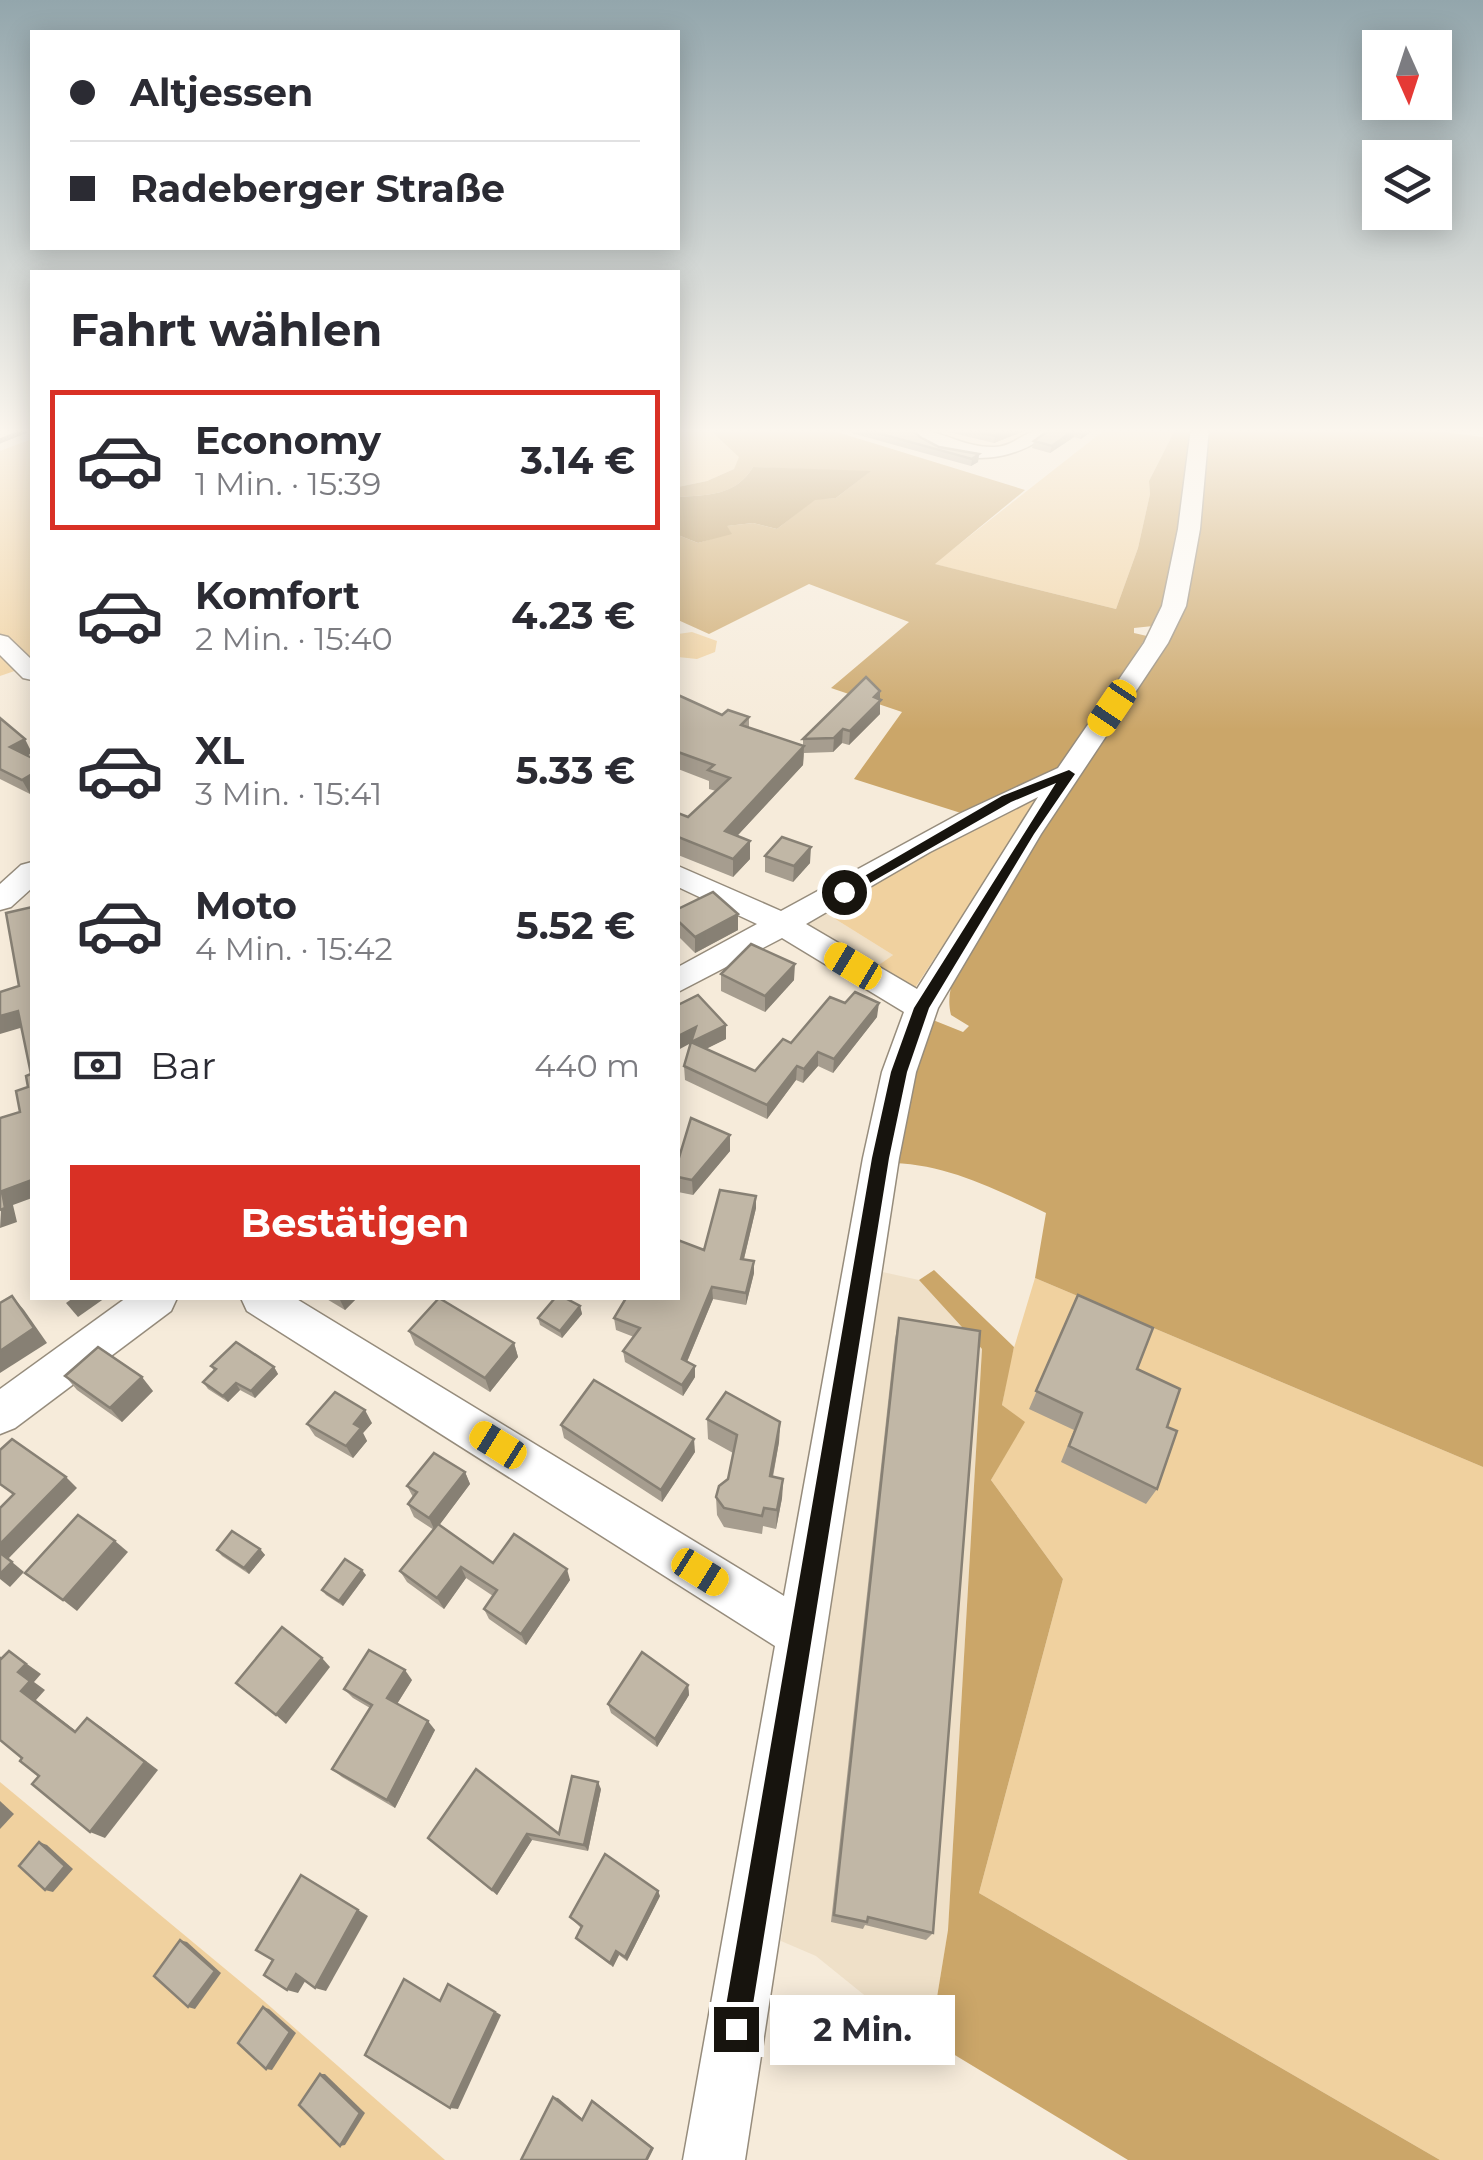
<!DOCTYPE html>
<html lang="de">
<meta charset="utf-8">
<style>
:root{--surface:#fff;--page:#f7f7f7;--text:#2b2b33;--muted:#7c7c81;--line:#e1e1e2;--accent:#d93025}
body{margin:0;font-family:Montserrat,sans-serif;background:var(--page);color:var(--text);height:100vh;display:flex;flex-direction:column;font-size:38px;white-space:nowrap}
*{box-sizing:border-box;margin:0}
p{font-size:32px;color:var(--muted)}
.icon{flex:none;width:55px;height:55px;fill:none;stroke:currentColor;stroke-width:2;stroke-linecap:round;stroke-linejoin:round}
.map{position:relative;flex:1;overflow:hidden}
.panel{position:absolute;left:30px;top:270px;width:650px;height:1030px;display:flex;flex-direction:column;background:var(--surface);border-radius:0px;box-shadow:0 5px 25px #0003}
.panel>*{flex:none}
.guide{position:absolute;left:30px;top:30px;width:650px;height:220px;border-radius:0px;box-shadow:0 5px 25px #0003;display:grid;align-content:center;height:220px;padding:0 40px;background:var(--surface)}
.needle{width:65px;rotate:177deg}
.tools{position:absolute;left:1362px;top:30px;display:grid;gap:20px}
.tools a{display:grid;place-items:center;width:90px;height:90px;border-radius:0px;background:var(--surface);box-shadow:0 5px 25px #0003;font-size:50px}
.end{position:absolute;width:45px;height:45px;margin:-22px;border:12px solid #17140e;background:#fff;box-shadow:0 0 0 5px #fff}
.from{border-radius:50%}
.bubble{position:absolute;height:70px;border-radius:0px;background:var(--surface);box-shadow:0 5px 25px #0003;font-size:32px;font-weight:700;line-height:70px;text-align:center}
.car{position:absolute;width:30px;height:60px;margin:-30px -15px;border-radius:12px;box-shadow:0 0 8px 2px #0007;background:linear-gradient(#f5c518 24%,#345 0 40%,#f5c518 0 76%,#345 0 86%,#f5c518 0)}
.guide b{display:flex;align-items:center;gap:35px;height:95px;font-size:38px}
.guide b+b{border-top:2px solid var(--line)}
.guide i{width:25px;height:25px;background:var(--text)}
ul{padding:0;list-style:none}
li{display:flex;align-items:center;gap:30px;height:140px;margin:0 20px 15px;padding:0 20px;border:5px solid transparent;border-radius:0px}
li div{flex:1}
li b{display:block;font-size:38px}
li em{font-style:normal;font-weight:700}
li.active{border-color:var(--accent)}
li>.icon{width:90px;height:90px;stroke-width:1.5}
h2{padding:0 40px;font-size:45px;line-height:120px}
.pay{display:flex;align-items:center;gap:25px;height:110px;padding:0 40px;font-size:38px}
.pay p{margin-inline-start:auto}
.primary-button{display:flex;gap:20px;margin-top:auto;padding:20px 40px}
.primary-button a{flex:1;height:115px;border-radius:0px;background:var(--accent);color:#fff;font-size:40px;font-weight:700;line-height:115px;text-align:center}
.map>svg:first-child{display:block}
.built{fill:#efe0c8}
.green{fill:#f0d19f}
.forest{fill:#cba669}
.water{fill:#b49053}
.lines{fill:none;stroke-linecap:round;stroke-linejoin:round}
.minor-casing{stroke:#968c7c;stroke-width:3}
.minor{fill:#fff;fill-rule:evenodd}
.rail{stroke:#686258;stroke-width:5}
.wall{fill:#a69d8f}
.shaded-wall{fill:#878074}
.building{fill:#c1b7a6;stroke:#878074;stroke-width:2.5}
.route{fill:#17140e}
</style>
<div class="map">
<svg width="1483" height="2160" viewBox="0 0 1483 2160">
<rect width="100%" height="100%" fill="#f6ebda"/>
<g class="built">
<path d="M824,912L893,955L870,971L801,925Z"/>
<path d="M878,1271L919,1280L982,1349L948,1930L930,2040L889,2015L816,1956L781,1941Z"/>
</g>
<g class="green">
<path d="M678,428H708L740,456L734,469L707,481L678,487Z"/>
<path d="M1107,428H1176L1149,481L1150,494L1138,548L1116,609L934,564Z"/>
<path d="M32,439V665L0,676V451Z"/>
<path d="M692,632L717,641L715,652L697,659L678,657V634Z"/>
<path d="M1042,794L915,988L907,991L870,971L893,955L824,912L983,820Z"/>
<path d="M1035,1278L1483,1467V2160H1440L979,1893L1063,1579L991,1480L1024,1422L1002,1405L1010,1361Z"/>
<path d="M0,1782L265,2002L445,2160H0Z"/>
</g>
<g class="forest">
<path d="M708,428H824L1025,490L935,564L1116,609L1138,548L1150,494L1149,481L1176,428H1194L1172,586L1153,626L1134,628V633L1147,636L1061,770L964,814L854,779L902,712L831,688L909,622L809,584L709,634L678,620V535L698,543L731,533L726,526L753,523L777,529L815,499L836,498L869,472L753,467C736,496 708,495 678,497V487L707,481L734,469L739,457Z"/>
<path d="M1209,428H1410L1483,437V1467L1035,1278L1046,1213C997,1190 949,1165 894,1163L914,1076L933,1020L963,1032L969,1026L951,1015C945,990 956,973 967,951L1184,608L1190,590Z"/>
<path d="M934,1270L1014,1347L1002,1405L1025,1422L991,1480L1063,1579L979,1893L1440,2160H1128L930,2040L948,1930L982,1349L919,1280Z"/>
</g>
<path class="water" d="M753,467L871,471L836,498L815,500L777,529L753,523L727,526L732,534L698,543L678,535V497C707,495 736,496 753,467Z"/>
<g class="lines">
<defs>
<g id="minor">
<path d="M907,428C936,427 962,448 994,447C1018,446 1024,427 1054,428C1018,466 943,470 907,428Z"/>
<path d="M1191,428H1209L1200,529L1186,606L1168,643L1041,834L938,1008L916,1072L899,1158L745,2160H683L775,1646L247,1311L241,1298H295L784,1596L863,1158L882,1072L904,1012L782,938L678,992V967L757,924L678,887V866L781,911L959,814L1058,768L1144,643L1162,606L1178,529ZM1038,797L917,989L806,924L930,852Z"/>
<path d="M0,635L8,637L32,660V680L23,678L0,655Z"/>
<path d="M32,862V888L11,907L0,910V884L21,865Z"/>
<path d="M126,1298H177L171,1311L15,1428L0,1434V1389Z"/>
</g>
</defs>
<use href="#minor" class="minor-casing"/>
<use href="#minor" class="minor"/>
<path class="rail" d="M0,441L32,428"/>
</g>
<g class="wall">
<path d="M851,428H910L920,437L939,447L979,454L978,462L971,466L851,433Z"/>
<path d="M932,428H1032L994,443Z"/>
<path d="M1052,428H1096L1081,439L1074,437L1050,453L1032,448L1034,441Z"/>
<path d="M880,691V714L849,745L842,743L833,752L804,753L803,765L737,836L750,841V859L733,877L678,855V813L688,817L716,791L709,789V781L678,769V695L722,715L749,717V728L803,746V739Z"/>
<path d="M0,718L32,753L28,755L30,794L0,779Z"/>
<path d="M765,856L810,863L793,882L765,872Z"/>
<path d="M678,909L738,930L695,953L678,936Z"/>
<path d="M721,974L794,980L765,1012L721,991Z"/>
<path d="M877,1017L833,1073L818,1066L803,1083L796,1080L767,1119L685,1080L684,1066L691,1044L726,1039L705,1049L755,1071L791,1043Z"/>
<path d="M730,1135V1151L693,1195L678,1192V1161Z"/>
<path d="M756,1196V1208L744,1259L754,1261V1273L746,1305L713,1299L687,1362L695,1366V1377L683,1396L625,1362L623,1351L634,1337L616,1330L614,1318L704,1250Z"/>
<path d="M1078,1295L1137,1369L1167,1427L1157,1489L1146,1504L1061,1462L1074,1430L1029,1409Z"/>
<path d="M325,1298H357L345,1310Z"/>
<path d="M580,1306L582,1314L562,1338L540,1325L538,1318Z"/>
<path d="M899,1318L933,1933L926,1940L865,1925L863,1929L831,1922L895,1339Z"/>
<path d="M409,1331L514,1343L518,1357L490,1392L415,1345Z"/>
<path d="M211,1366L274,1367L278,1374L255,1398L240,1390L228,1402L208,1389L203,1382L214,1371Z"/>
<path d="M65,1376L153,1391L122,1422L77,1390Z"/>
<path d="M707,1419L780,1422L779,1442L773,1477L783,1479L782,1498L776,1529L763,1526L762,1534L724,1527L717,1515L716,1497L728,1479L733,1453L708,1439Z"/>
<path d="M372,1423L363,1433L367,1441L353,1458L315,1436L307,1424Z"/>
<path d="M561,1425L695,1452L662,1502L564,1438Z"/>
<path d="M465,1472L470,1484L439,1525L493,1563L570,1580L526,1645L489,1619L484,1609L493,1596L466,1578L444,1609L407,1582L400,1571L434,1530L414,1517L408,1504L413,1497L407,1486Z"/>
<path d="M260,1549L265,1555L249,1574L222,1556L217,1550Z"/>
<path d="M366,1575L343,1606L326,1595L322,1590Z"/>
<path d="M412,1680L397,1704L435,1730L395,1808L342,1777L332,1769L370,1708L353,1698L344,1689Z"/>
<path d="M688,1685L689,1695L657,1747L611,1713L608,1704Z"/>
<path d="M601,1789L588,1851L532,1840L497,1895L428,1838L559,1834Z"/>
<path d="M660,1896L627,1961L619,1955L613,1967L576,1938L581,1928L570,1917Z"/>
</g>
<g class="shaded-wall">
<path d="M1015,428H1032L994,443L995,436Z"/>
<path d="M1088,428H1096L1081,439L1082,431Z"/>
<path d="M1075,429L1074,437L1050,453L1052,446Z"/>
<path d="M979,454L978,462L971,466L972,459Z"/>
<path d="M880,691V714L849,745L850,731L874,697Z"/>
<path d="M843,729L842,743L833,752L834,738Z"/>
<path d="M25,739L32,753L18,761L10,747Z"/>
<path d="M804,746L803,765L725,849V831Z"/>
<path d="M32,774V793L30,794L22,780Z"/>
<path d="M750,841V859L733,877V859Z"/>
<path d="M811,847L810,863L793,882L794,866Z"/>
<path d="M738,914V930L695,953V937Z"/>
<path d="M795,964L794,980L765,1012V996Z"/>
<path d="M879,1003L877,1017L833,1073L834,1059Z"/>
<path d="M18,1011L27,1026L0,1034V1016Z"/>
<path d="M726,1025V1039L692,1056L691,1043L678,1050V1036L696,1027Z"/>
<path d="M818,1052V1066L803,1083L804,1069Z"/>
<path d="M797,1066L796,1080L767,1119V1105Z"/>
<path d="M730,1135V1151L693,1195L692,1180Z"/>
<path d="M32,1180V1198L13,1205L17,1222L0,1228L2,1191Z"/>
<path d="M756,1196V1208L741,1271V1259Z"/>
<path d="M754,1261V1273L746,1305V1293Z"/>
<path d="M712,1287L713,1299L683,1371L682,1359Z"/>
<path d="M12,1296L24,1310L47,1343L0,1373V1351Z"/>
<path d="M73,1298H105L78,1317L66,1303Z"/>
<path d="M339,1298H357L345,1310Z"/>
<path d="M580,1306L582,1314L562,1338L560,1331Z"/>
<path d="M514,1343L518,1357L490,1392L485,1378Z"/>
<path d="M695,1366V1377L683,1396L682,1385Z"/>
<path d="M274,1367L278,1374L255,1398L251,1391Z"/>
<path d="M142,1377L153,1391L122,1422L110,1408Z"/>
<path d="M236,1383L240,1390L228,1402L223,1396Z"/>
<path d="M365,1410L372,1423L363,1433L367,1441L353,1458L346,1446L354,1424Z"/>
<path d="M780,1422L779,1442L769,1495L770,1476Z"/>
<path d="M694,1439L695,1452L662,1502L661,1490Z"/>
<path d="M465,1472L470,1484L435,1531L429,1518Z"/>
<path d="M66,1477L77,1488L8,1559L0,1554V1544Z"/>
<path d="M783,1479L782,1498L776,1529L777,1510Z"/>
<path d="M115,1541L128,1552L77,1611L63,1600Z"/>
<path d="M260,1549L265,1555L249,1574L244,1568Z"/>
<path d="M12,1562L24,1572L10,1587L0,1579V1574Z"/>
<path d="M461,1567L466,1578L444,1609L437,1598Z"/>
<path d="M567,1569L570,1580L526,1645L521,1634Z"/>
<path d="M362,1570L366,1575L343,1606L339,1601Z"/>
<path d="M9,1651L41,1674L34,1682L45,1690L36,1700L89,1741L75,1732L21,1691L18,1672Z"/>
<path d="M322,1658L330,1667L286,1724L276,1715Z"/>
<path d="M405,1670L412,1680L395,1707L387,1698Z"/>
<path d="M688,1685L689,1695L657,1747L655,1739Z"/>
<path d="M87,1718L101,1727L158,1770L105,1838L90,1832Z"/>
<path d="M428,1721L435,1730L395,1808L387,1800Z"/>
<path d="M598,1782L601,1789L588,1851L584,1845Z"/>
<path d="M0,1801L14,1814L0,1829Z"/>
<path d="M527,1834L532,1840L497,1895L492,1890Z"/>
<path d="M39,1842L47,1845L73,1869L53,1892L45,1890Z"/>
<path d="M301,1875L368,1916L326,1991L315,1988Z"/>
<path d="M658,1891L660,1896L627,1961L625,1957Z"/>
<path d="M180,1940L187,1942L221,1973L195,2009L188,2007Z"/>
<path d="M616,1951L619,1955L613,1967L610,1963Z"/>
<path d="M296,1974L307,1978L298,1993L287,1990Z"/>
<path d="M455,1988L501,2015L458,2109L450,2108Z"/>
<path d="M263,2007L269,2009L296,2033L272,2070L266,2069Z"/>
<path d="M320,2074H325L365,2113L345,2145L340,2146Z"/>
<path d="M553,2097L558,2098L585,2121L582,2120Z"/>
<path d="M592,2101L595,2102L654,2148L648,2160H646Z"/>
</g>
<g class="building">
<path d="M859,428H910L920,437L939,447L979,454L972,459Z"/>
<path d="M962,428H1015L995,436Z"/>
<path d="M1052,428H1088L1082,431L1075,429L1052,446L1034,441Z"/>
<path d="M866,677L880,691L874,697L881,700L850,731L843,729L834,738L803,739Z"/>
<path d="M678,695L722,715L728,710L749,717L741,725L804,746L725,831L750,841L733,859L678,837V813L688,817L730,778L708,770L714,765L678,752Z"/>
<path d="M0,718L25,739L10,747L32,758V774L22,780L0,769Z"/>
<path d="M782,837L811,847L794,866L765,856Z"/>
<path d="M713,892L738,914L695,937L678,921V909Z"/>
<path d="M32,907V1180L2,1191L5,1208L0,1210V1118L20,1112L16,1091L28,1087L26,1076L31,1074L18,1011L0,1016V992L19,986L6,913Z"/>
<path d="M751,944L795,964L765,996L721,974Z"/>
<path d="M855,992L879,1003L834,1059L818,1052L804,1069L797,1066L767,1105L684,1066L691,1042L755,1071L783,1039L791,1043L830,997L845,1003Z"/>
<path d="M698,995L726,1025L691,1042L696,1027L678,1036V1005Z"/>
<path d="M691,1118L730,1135L692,1180L678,1177V1161Z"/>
<path d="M720,1190L756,1196L741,1259L754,1261L746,1293L712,1287L682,1359L695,1366L682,1385L623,1351L640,1328L614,1318L626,1298H678V1240L704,1250Z"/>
<path d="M1078,1295L1153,1328L1137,1369L1180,1389L1167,1427L1177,1431L1157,1489L1069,1446L1082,1413L1036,1391Z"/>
<path d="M12,1296L34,1328L0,1351V1303Z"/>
<path d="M439,1298L514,1343L485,1378L409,1331Z"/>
<path d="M555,1298H565L580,1306L560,1331L538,1318Z"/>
<path d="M899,1318L980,1331L933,1933L868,1917L867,1922L834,1915Z"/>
<path d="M236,1342L274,1367L251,1391L236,1383L223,1396L203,1382L216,1369L211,1366Z"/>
<path d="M98,1347L142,1377L110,1408L65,1376Z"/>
<path d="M594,1380L694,1439L661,1490L561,1425Z"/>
<path d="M335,1392L365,1410L354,1424L361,1428L346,1446L307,1424Z"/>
<path d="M726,1392L780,1422L770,1476L783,1479L777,1510L764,1508L762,1516L724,1508L716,1497L719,1486L728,1479L737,1435L707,1419Z"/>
<path d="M12,1439L66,1477L0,1544V1508L14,1494L0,1484V1450Z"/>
<path d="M434,1453L465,1472L429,1518L408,1504L417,1492L407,1486Z"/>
<path d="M78,1515L115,1541L63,1600L25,1573Z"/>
<path d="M438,1524L493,1563L514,1534L567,1569L521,1634L484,1609L497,1590L461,1567L437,1598L400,1571Z"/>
<path d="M232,1531L260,1549L244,1568L217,1550Z"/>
<path d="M0,1553L12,1562L0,1574Z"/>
<path d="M345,1559L362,1570L339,1601L322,1590Z"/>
<path d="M282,1627L322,1658L276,1715L236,1683Z"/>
<path d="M369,1650L405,1670L387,1698L428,1721L387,1800L332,1769L372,1705L344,1689Z"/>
<path d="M9,1651L26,1664L18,1672L30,1681L21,1691L75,1732L87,1718L145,1762L90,1832L32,1784L39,1776L20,1761L22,1758L0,1740V1658L1,1659Z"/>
<path d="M642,1652L688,1685L655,1739L608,1704Z"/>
<path d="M476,1769L559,1834L572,1776L598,1782L584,1845L527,1834L492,1890L428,1838Z"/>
<path d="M39,1842L65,1866L45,1890L19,1866Z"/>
<path d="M605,1854L658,1891L625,1957L616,1951L610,1963L576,1938L582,1926L570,1917Z"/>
<path d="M301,1875L358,1910L315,1988L296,1974L287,1990L264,1975L273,1960L256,1950Z"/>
<path d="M180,1940L215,1971L188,2007L154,1976Z"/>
<path d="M404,1979L440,2001L448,1984L495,2012L450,2108L365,2055Z"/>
<path d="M263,2007L290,2032L266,2069L238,2043Z"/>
<path d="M320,2074L360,2113L340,2146L299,2105Z"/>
<path d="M553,2097L582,2120L592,2101L652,2148L646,2160H521Z"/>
</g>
<linearGradient id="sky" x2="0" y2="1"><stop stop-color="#93a6ac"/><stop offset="0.59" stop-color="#fbf6ee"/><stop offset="1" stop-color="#fbf6ee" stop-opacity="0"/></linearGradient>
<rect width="1483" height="730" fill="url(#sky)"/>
<path class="route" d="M1069,770L1075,774L1034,834L929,1008L907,1072L889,1158L749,2029L745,2039L736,2043L726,2039L722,2029L872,1158L891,1072L914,1008L1056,783L1011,802L849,895L837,892L1002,796Z"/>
</svg>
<div class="tools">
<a><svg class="needle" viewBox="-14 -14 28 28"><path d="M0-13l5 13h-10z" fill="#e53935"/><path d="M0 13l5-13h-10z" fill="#7c7c81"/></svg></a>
<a><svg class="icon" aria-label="layers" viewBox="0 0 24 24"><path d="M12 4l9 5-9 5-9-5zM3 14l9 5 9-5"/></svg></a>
</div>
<i class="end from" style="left:844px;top:892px"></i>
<i class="end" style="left:736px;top:2029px"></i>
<div class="bubble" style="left:770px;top:1995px;width:185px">2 Min.</div>
<i class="car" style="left:1112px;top:708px;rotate:214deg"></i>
<i class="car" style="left:853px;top:966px;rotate:301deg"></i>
<i class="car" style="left:498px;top:1445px;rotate:302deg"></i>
<i class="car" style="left:700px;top:1572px;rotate:122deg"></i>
<div class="guide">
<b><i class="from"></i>Altjessen</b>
<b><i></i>Radeberger Straße</b>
</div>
<section class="panel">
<h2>Fahrt wählen</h2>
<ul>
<li class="active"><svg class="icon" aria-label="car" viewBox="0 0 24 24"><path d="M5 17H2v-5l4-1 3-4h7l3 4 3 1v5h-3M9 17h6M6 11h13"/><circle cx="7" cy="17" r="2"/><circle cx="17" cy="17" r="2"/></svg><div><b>Economy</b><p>1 Min. · 15:39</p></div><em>3.14 €</em></li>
<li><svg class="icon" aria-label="car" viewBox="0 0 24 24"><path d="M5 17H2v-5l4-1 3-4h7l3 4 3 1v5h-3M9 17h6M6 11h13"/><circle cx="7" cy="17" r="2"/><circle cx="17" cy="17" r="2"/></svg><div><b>Komfort</b><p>2 Min. · 15:40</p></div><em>4.23 €</em></li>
<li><svg class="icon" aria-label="car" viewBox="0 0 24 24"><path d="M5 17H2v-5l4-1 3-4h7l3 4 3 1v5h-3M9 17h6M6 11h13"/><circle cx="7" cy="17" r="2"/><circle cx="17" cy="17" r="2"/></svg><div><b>XL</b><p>3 Min. · 15:41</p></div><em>5.33 €</em></li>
<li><svg class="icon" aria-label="car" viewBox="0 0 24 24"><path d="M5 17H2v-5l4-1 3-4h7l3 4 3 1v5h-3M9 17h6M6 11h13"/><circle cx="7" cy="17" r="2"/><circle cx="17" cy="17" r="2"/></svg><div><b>Moto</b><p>4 Min. · 15:42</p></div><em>5.52 €</em></li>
</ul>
<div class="pay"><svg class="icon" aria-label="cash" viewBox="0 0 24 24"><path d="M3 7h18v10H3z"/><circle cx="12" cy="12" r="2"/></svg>Bar<p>440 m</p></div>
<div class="primary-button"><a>Bestätigen</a></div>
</section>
</div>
